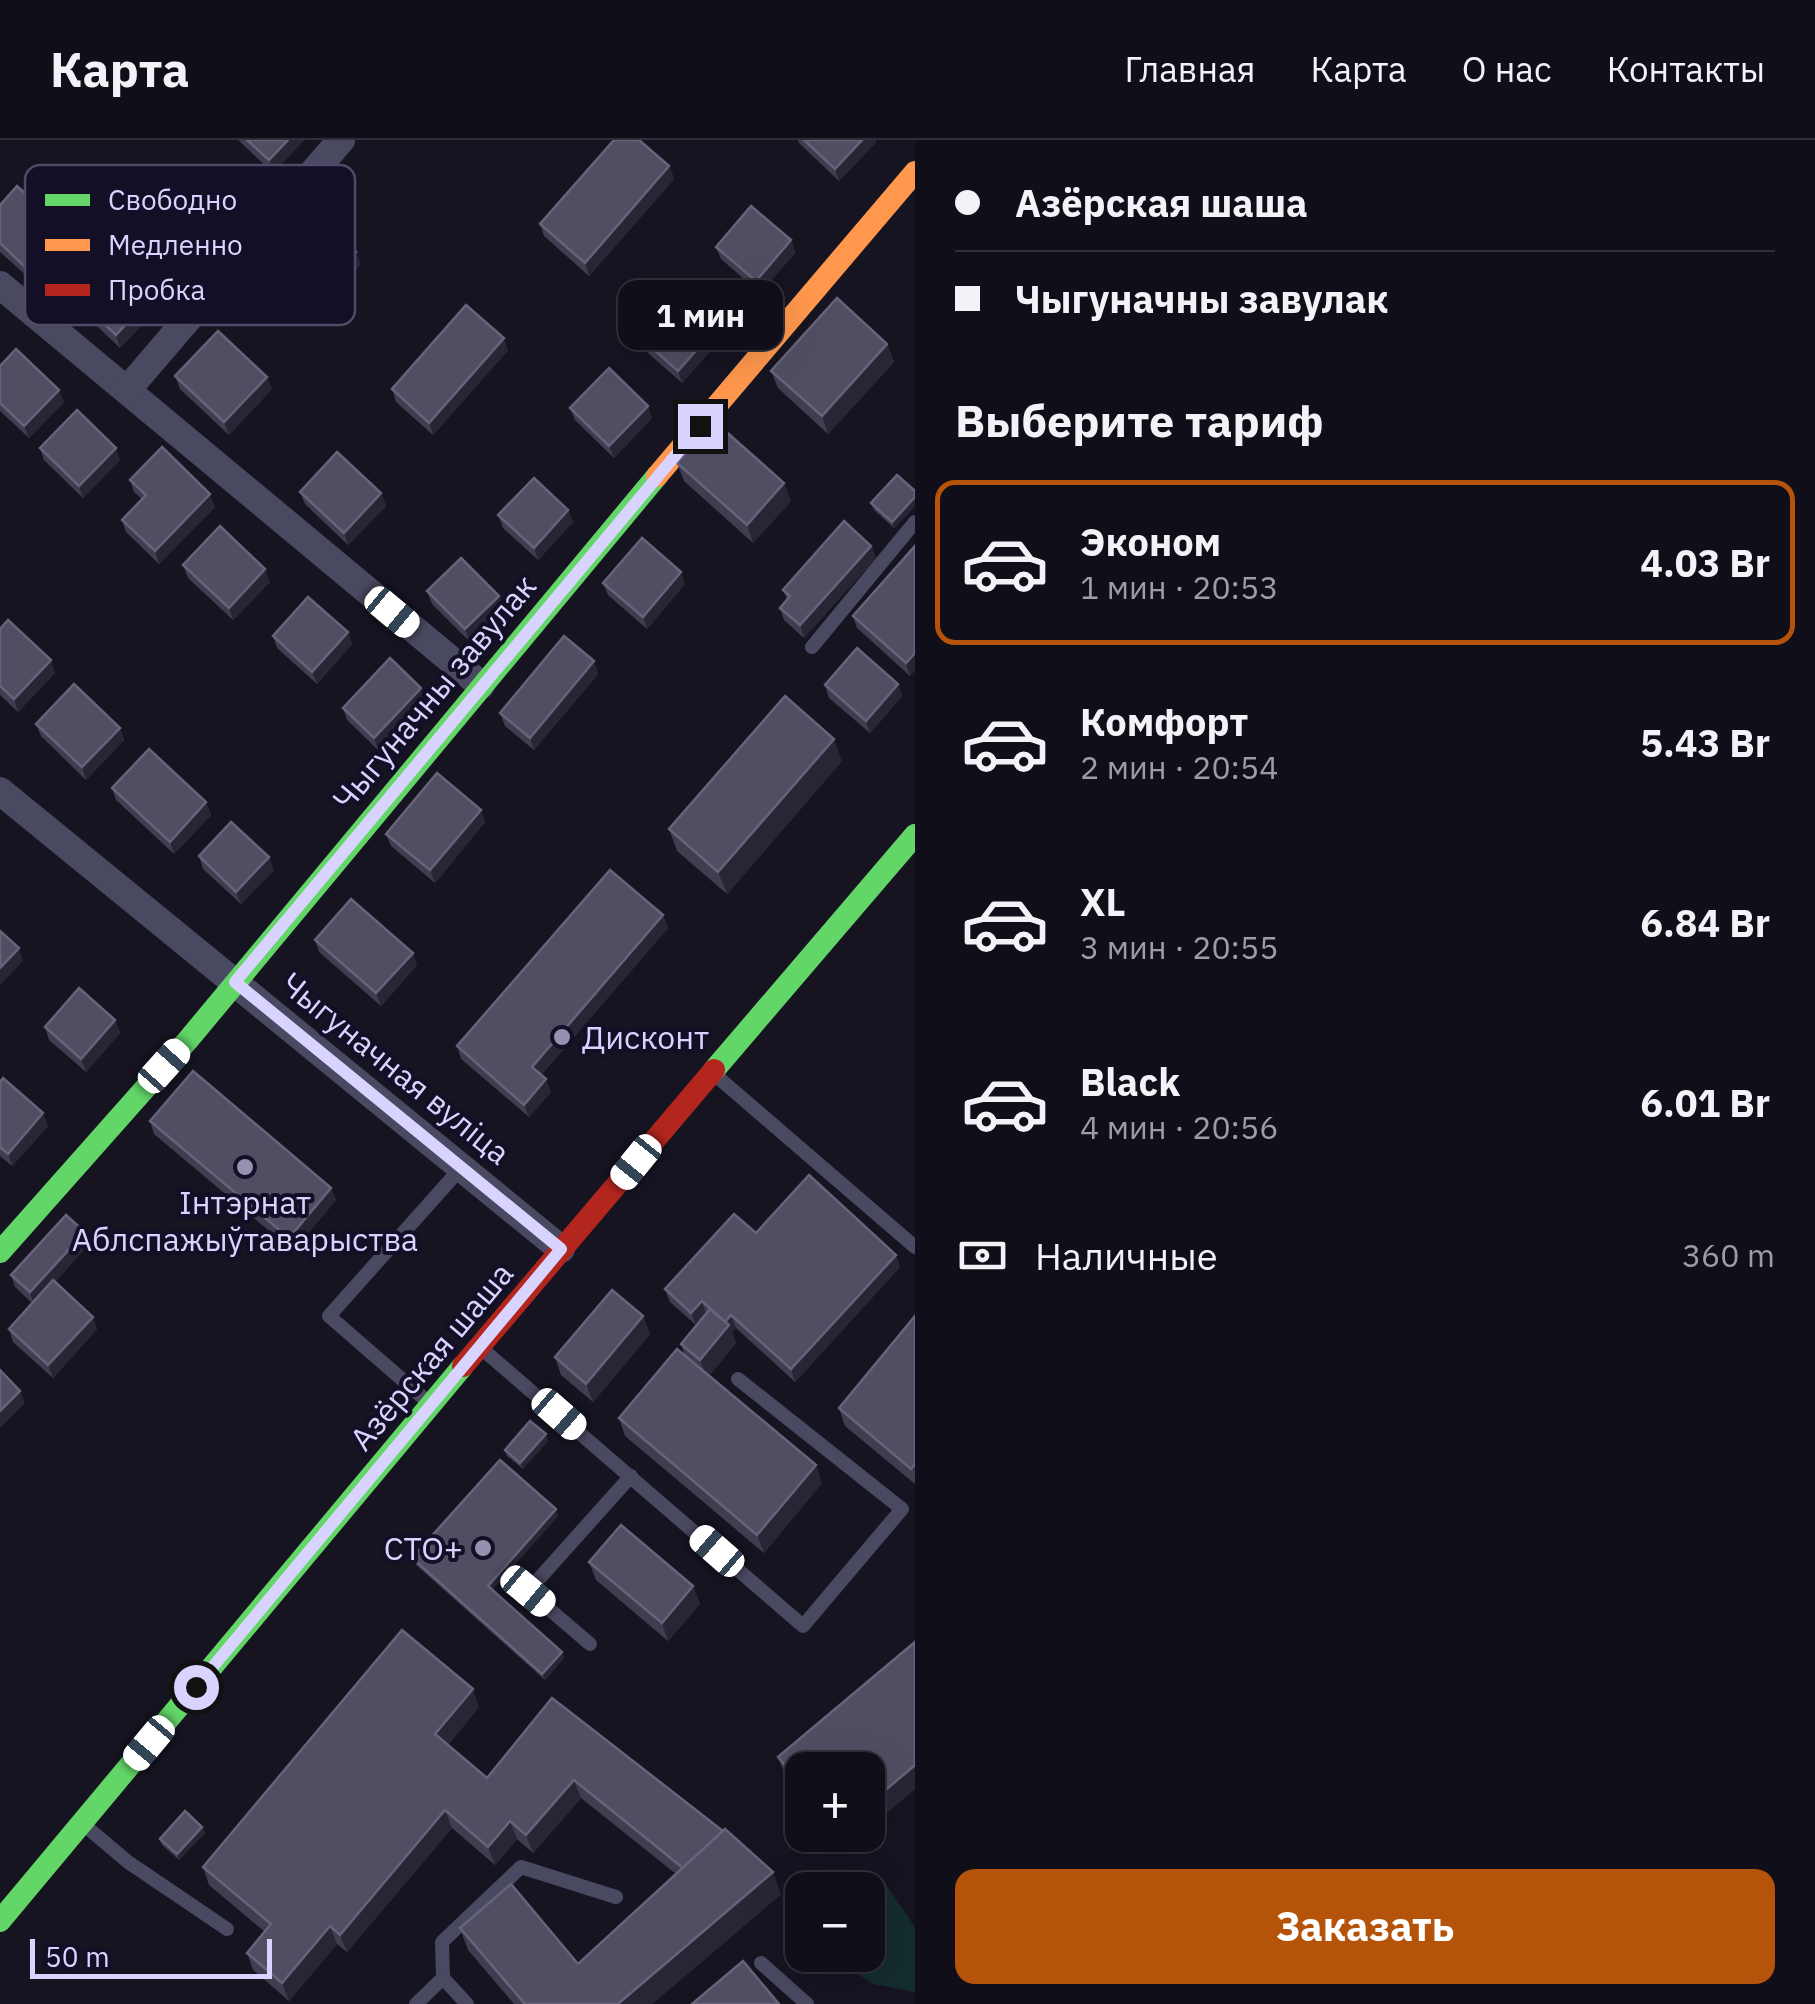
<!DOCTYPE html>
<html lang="ru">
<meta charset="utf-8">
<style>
:root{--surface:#100f19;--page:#1e1d26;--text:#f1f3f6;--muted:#9c9ca2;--line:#302f38;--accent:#b45309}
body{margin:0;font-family:"IBM Plex Sans",sans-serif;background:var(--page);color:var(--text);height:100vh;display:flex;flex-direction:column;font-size:38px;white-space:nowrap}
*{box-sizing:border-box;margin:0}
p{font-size:32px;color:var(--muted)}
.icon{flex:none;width:55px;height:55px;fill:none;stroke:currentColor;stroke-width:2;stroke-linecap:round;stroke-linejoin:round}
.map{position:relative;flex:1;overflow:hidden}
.details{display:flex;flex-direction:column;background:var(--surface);width:900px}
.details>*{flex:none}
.guide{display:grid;align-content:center;height:220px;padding:0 40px;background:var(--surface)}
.tools{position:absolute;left:785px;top:1612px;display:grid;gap:20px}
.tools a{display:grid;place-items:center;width:100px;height:100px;border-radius:20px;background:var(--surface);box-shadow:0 10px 40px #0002,0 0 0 2px var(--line);font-size:50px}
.scale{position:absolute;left:30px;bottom:25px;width:242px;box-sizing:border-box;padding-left:10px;border:5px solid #d9d4ff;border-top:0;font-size:28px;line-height:35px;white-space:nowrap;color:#d9d4ff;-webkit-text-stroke:8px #130f26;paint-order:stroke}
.end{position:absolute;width:45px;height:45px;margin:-22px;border:12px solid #d9d4ff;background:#111;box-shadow:0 0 0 5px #111}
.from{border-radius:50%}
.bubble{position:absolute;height:70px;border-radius:20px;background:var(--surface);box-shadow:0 10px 40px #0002,0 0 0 2px var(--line);font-size:32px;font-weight:700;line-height:70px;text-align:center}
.car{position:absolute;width:30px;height:60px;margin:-30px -15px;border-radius:12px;box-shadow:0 0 8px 2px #0007;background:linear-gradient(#fff 24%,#345 0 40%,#fff 0 76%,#345 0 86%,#fff 0)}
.guide b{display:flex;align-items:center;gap:35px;height:95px;font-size:38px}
.guide b+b{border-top:2px solid var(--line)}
.guide i{width:25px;height:25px;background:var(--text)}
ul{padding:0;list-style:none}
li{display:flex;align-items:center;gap:30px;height:165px;margin:0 20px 15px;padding:0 20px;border:5px solid transparent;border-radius:20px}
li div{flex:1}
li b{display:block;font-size:38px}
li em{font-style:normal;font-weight:700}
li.selected{border-color:var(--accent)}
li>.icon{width:90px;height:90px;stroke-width:1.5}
h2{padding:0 40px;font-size:45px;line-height:120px}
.pay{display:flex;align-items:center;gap:25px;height:110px;padding:0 40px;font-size:38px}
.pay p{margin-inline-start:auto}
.button{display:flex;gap:20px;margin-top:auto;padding:20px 40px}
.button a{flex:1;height:115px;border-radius:20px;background:var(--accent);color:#fff;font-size:40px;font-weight:700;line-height:115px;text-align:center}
header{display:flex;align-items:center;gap:60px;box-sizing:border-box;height:140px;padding:0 50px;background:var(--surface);border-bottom:2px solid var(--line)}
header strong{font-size:48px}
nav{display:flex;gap:55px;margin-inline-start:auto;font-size:35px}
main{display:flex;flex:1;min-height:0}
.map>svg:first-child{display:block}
.green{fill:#132c2d}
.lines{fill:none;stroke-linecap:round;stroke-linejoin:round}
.lane{stroke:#4a4962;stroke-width:14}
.street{stroke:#4a4962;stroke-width:28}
.fast{stroke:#63d668;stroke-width:22}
.slow{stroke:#ff974d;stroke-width:22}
.jam{stroke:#b3261e;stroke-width:22}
.wall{fill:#403d50}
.shaded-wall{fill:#282635}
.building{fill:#504e63;stroke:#66637b;stroke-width:2.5}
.route{stroke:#d9d4ff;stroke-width:12}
.poi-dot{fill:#9591b1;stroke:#130f26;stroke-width:4}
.labels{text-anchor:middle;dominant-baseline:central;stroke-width:8;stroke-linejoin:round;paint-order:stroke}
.street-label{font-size:32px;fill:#d9d4ff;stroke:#130f26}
.poi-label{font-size:32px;fill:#d9d4ff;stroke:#130f26;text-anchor:start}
.key{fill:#130f26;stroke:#4e4a67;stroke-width:2.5}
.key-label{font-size:28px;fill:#d9d4ff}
</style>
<header>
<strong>Карта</strong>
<nav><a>Главная</a><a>Карта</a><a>О нас</a><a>Контакты</a></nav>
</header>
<main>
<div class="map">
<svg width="915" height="1864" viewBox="0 0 915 1864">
<rect width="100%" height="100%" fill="#161421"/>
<path class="green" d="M885,1743L915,1787V1852L873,1844L829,1815H868V1752Z"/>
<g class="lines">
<g class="lane">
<path d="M812,507L915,382"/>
<path d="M713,933L915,1107"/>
<path d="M481,1208L803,1486L902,1369L738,1239"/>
<path d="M428,1262L329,1176L461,1028"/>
<path d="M590,1504L528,1451L631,1336"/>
<path d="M83,1684L128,1722L227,1789"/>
<path d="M761,1823L807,1864"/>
<path d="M443,1838L442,1802L521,1727L616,1757"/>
<path d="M416,1864L443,1838L467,1864"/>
</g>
<g class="street">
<path d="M0,145L481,545"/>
<path d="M127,250L341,0"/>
<path d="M0,651L561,1109"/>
</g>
<g class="fast">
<path d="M714,930L915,695"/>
<path d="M0,1112L188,900L657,336"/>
<path d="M0,1781L463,1226"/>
</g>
<path class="slow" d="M657,336L915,32"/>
<path class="jam" d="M463,1226L714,930"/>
</g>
<g class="wall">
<path d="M238,0H304L273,33Z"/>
<path d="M798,0H876V2L839,41L799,3Z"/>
<path d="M669,26L674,39L589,136L544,96L540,84Z"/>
<path d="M241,61L246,73L208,112L171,76L166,63Z"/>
<path d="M0,65L61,87L65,99L29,138L0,112Z"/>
<path d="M791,100L795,113L760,153L721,119L716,107Z"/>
<path d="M279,111L361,124L323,162L283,123Z"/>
<path d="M166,141L171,154L120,208L80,170L76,158Z"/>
<path d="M728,191L682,243L640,206L635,193Z"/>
<path d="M887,204L894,222L828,294L778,248L771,231Z"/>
<path d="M508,210L433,295L396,262L392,249Z"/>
<path d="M0,226L64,262L29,298L0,271Z"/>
<path d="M175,236L272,249L229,295L180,249Z"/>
<path d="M570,268L652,278L614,318L575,280Z"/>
<path d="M40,308L120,320L83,358L44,320Z"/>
<path d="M677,323L791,361L753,403L684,341Z"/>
<path d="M130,340L215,367L159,424L126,392L122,380L142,359L134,352Z"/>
<path d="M915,351V366L894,388L874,370L871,363Z"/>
<path d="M300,352L381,353L386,366L348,405L305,364Z"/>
<path d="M568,370L573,382L538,420L503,388L498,375Z"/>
<path d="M871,406L876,418L804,498L784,480L780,468L787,460L783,450Z"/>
<path d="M915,406L910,536L857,488L853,476Z"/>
<path d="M183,425L270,442L233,480L188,438Z"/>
<path d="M603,443L685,444L647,489L608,455Z"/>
<path d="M427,451L499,456L504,468L470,502L432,464Z"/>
<path d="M0,489L55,533L18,572L0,555Z"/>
<path d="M348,492L352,504L317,544L277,508L273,496Z"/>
<path d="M598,534L534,610L505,586L500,573Z"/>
<path d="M898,544L902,556L870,593L829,558L825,545Z"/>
<path d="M426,560L378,610L347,580L343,568Z"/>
<path d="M36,584L120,588L124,600L86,640L41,596Z"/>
<path d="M842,621L727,754L677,711L669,689Z"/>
<path d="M112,648L206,662L211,675L174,714L116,660Z"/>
<path d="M481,670L485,682L435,743L391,706L386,694Z"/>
<path d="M199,716L274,730L241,764L203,729Z"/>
<path d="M663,775L668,788L541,935L551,952L529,977L461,919L457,906Z"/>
<path d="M315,800L417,825L381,866L319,812Z"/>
<path d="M115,880L120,893L86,932L49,900L45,887Z"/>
<path d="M0,942L48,986L12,1026L0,1016Z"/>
<path d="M150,981L331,1048L336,1060L293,1111L154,994Z"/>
<path d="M85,1092L89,1104L55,1142L97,1189L53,1238L13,1202L9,1189L32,1163L15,1147L11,1135Z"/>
<path d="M756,1093L900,1127L795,1242L736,1188L732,1192L736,1203L709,1236L822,1343L764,1413L625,1296L619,1278L685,1216L681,1204L696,1185L670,1162L665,1149Z"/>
<path d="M643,1176L650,1194L593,1262L561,1235L555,1217Z"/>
<path d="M915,1176V1344L845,1286L839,1268Z"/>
<path d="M548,1301L523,1329L507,1316L505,1310Z"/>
<path d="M558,1376L492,1450L564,1518L545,1540L415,1424L412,1418Z"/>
<path d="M589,1422L693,1446L700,1464L668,1501L596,1440Z"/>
<path d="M915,1502V1649L868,1689L802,1630V1656L785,1635L778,1617Z"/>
<path d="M552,1558L781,1754L652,1864H514L468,1810L460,1788L578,1824L676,1734L581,1658L533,1713L517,1699L495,1725L452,1688L347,1812L337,1804L289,1861L253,1830L247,1813L265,1792L209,1745L203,1727L479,1567L448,1605L487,1638Z"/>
<path d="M202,1687L205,1693L179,1720L162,1705L160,1699Z"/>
<path d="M836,1695H860L846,1707Z"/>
</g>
<g class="shaded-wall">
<path d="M288,0H304L273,33L269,20Z"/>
<path d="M862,0H876V2L839,41L835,29Z"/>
<path d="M669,26L674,39L589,136L585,123Z"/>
<path d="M241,61L246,73L208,112L204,99Z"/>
<path d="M61,87L65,99L29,138L24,126Z"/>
<path d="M791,100L795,113L760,153L756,141Z"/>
<path d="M356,112L361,124L323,162L319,150Z"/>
<path d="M166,141L171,154L120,208L116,195Z"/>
<path d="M724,179L728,191L682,243L678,231Z"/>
<path d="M504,198L508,210L433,295L429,283Z"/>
<path d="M887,204L894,222L828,294L822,276Z"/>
<path d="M267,237L272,249L229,295L224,282Z"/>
<path d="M59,250L64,262L29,298L24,286Z"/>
<path d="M648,266L652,278L614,318L609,306Z"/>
<path d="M116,308L120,320L83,358L79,346Z"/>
<path d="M784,343L791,361L753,403L747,385Z"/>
<path d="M381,353L386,366L348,405L344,393Z"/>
<path d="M210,354L215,367L159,424L155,411Z"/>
<path d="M915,357V366L894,388L892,382Z"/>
<path d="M568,370L573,382L538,420L534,408Z"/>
<path d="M871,406L876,418L804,498L800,485Z"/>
<path d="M265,429L270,442L233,480L229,468Z"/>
<path d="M681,432L685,444L647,489L643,477Z"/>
<path d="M499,456L504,468L470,502L465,489Z"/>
<path d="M348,492L352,504L317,544L312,532Z"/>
<path d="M915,513V531L910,536L906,523Z"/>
<path d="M51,520L55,533L18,572L14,559Z"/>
<path d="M594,521L598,534L534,610L530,598Z"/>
<path d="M898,544L902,556L870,593L866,581Z"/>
<path d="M421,548L426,560L378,610L374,598Z"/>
<path d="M120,588L124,600L86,640L82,627Z"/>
<path d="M834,599L842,621L727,754L718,732Z"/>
<path d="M206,662L211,675L174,714L170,702Z"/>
<path d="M481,670L485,682L435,743L430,730Z"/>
<path d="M269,717L274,730L241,764L236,752Z"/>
<path d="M663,775L668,788L537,939L532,927Z"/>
<path d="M19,808L23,821L0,845V828Z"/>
<path d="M413,813L417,825L381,866L376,853Z"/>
<path d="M115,880L120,893L86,932L81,919Z"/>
<path d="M546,939L551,952L529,977L524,965Z"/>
<path d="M43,973L48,986L12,1026L8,1014Z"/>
<path d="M331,1048L336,1060L293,1111L289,1098Z"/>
<path d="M85,1092L89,1104L34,1165L30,1152Z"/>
<path d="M896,1115L900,1127L795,1242L791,1229Z"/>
<path d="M702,1161L706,1174L696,1185L691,1173Z"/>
<path d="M731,1175L736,1188L732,1192L736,1203L707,1238L700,1220L724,1182Z"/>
<path d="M643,1176L650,1194L593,1262L586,1244Z"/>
<path d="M93,1177L97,1189L53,1238L48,1225Z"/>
<path d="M20,1251L25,1263L0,1288V1271Z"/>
<path d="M546,1294L548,1301L523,1329L520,1323Z"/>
<path d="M816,1325L822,1343L764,1413L757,1395Z"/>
<path d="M556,1369L558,1376L490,1452L488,1446Z"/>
<path d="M693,1446L700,1464L668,1501L662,1483Z"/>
<path d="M562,1512L564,1518L545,1540L542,1534Z"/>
<path d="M473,1549L479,1567L442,1612L435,1594Z"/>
<path d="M915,1625V1649L868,1689V1665Z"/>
<path d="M574,1640L581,1658L533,1713L526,1695Z"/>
<path d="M445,1670L452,1688L347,1812L340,1795Z"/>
<path d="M510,1681L517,1699L495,1725L488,1707Z"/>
<path d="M202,1687L205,1693L179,1720L177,1714Z"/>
<path d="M841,1695H860L846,1707Z"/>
<path d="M773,1732L781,1754L652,1864H618Z"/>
<path d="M330,1786L337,1804L289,1861L282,1843Z"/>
</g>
<g class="building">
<path d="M247,0H288L269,20Z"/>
<path d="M614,0H639L669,26L585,123L540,84Z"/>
<path d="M804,0H862L835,29Z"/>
<path d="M17,46L61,87L24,126L0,103V65Z"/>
<path d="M751,66L791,100L756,141L716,107Z"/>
<path d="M316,72L356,112L319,150L279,111Z"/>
<path d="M126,104L166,141L116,195L76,158Z"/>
<path d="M680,141L724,179L678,231L635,193Z"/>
<path d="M837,158L887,204L822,276L771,231Z"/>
<path d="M466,165L504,198L429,283L392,249Z"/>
<path d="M218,191L267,237L224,282L175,236Z"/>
<path d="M16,209L59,250L24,286L0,263V226Z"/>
<path d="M609,228L648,266L609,306L570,268Z"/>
<path d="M77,270L116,308L79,346L40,308Z"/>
<path d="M714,281L784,343L747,385L677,323Z"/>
<path d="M162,307L210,354L155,411L122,380L146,355L130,340Z"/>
<path d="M337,312L381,353L344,393L300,352Z"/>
<path d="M897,335L915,351V357L892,382L871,363Z"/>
<path d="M534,338L568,370L534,408L498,375Z"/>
<path d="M844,381L871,406L800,485L780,468L790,456L783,450Z"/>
<path d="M220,386L265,429L229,468L183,425Z"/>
<path d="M642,398L681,432L643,477L603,443Z"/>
<path d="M915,406V513L906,523L853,476Z"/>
<path d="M461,418L499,456L465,489L427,451Z"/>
<path d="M308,457L348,492L312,532L273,496Z"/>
<path d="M8,480L51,520L14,559L0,546V489Z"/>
<path d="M564,496L594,521L530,598L500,573Z"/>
<path d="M857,508L898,544L866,581L825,545Z"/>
<path d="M390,518L421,548L374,598L343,568Z"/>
<path d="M74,544L120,588L82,627L36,584Z"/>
<path d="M785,556L834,599L718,732L669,689Z"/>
<path d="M149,609L206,662L170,702L112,648Z"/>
<path d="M437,633L481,670L430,730L386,694Z"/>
<path d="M231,682L269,717L236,752L199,716Z"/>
<path d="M610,730L663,775L532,927L546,939L524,965L457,906Z"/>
<path d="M351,759L413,813L376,853L315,800Z"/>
<path d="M0,791L19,808L0,828Z"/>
<path d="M79,848L115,880L81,919L45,887Z"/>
<path d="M193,931L331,1048L289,1098L150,981Z"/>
<path d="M3,938L43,973L8,1014L0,1007V942Z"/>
<path d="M809,1035L896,1115L791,1229L731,1175L725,1182L702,1161L691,1173L665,1149L734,1074L756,1093Z"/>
<path d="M66,1075L85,1092L30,1152L11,1135Z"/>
<path d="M53,1140L93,1177L48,1225L9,1189Z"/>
<path d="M612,1150L643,1176L586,1244L555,1217Z"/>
<path d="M710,1169L729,1185L700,1220L681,1204Z"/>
<path d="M915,1176V1324L911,1329L839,1268Z"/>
<path d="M677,1209L816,1325L757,1395L619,1278Z"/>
<path d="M0,1230L20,1251L0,1271Z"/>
<path d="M530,1281L546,1294L520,1323L505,1310Z"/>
<path d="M500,1320L556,1369L488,1446L562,1512L542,1534L412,1418Z"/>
<path d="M621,1385L693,1446L662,1483L589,1422Z"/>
<path d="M402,1490L473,1549L435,1594L487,1638L552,1558L723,1691L683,1728L574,1640L526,1695L510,1681L488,1707L445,1670L340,1795L330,1786L282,1843L247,1813L271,1784L203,1727Z"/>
<path d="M915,1502V1625L868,1665V1630H802V1646L778,1617Z"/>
<path d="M185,1671L202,1687L177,1714L160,1699Z"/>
<path d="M725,1689L773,1732L618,1864H525L460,1788L511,1744L578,1824Z"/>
<path d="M743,1821L779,1864H692Z"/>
</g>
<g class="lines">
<path class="route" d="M196,1547L561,1109L235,842L700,286"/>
</g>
<g class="poi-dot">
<circle cx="562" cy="897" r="10"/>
<circle cx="245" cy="1027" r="10"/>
<circle cx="483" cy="1408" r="10"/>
</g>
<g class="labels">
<g class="street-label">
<text transform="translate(434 552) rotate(-50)">Чыгуначны завулак</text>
<text transform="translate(396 928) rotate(39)">Чыгуначная вуліца</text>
<text transform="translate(431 1216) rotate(-50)">Азёрская шаша</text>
</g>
<g class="poi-label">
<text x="582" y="897">Дисконт</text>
<text x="245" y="1062" text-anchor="middle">Інтэрнат<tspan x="245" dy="37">Аблспажыўтаварыства</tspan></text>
<text x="463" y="1408" text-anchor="end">СТО+</text>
</g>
</g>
<rect x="25" y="25" width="330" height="160" rx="15" class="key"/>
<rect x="45" y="54" width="45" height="12" fill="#63d668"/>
<rect x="45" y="99" width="45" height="12" fill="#ff974d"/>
<rect x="45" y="144" width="45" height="12" fill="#b3261e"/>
<g class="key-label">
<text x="108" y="70">Свободно</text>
<text x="108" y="115">Медленно</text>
<text x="108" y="160">Пробка</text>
</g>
</svg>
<div class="tools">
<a>+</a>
<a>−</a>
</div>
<div class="scale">50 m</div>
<i class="end from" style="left:196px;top:1547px"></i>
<i class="end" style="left:700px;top:286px"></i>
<div class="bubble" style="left:618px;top:140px;width:165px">1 мин</div>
<i class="car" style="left:392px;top:472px;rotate:130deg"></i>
<i class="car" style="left:164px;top:926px;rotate:42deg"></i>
<i class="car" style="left:636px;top:1022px;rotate:219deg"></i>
<i class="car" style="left:559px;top:1274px;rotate:131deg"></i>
<i class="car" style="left:717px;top:1411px;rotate:311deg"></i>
<i class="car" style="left:528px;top:1451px;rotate:130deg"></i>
<i class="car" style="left:149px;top:1603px;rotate:220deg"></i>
</div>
<section class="details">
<div class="guide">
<b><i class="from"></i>Азёрская шаша</b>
<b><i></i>Чыгуначны завулак</b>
</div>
<h2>Выберите тариф</h2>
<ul>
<li class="selected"><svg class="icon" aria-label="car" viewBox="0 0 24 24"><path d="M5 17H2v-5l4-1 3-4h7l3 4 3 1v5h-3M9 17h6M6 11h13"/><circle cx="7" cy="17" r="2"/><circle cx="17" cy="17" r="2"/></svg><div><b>Эконом</b><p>1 мин · 20:53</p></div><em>4.03 Br</em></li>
<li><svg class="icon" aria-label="car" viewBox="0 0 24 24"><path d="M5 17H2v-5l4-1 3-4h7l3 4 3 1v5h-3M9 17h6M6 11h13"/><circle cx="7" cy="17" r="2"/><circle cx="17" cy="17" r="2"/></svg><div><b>Комфорт</b><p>2 мин · 20:54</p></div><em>5.43 Br</em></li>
<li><svg class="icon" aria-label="car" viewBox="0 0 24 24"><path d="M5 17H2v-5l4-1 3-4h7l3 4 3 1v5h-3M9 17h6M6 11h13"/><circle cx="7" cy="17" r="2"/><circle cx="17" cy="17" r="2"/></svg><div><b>XL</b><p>3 мин · 20:55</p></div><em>6.84 Br</em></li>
<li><svg class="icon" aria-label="car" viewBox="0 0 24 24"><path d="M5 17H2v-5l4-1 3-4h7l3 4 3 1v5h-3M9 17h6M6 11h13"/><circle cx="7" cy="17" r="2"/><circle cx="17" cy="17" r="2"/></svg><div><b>Black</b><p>4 мин · 20:56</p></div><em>6.01 Br</em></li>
</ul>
<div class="pay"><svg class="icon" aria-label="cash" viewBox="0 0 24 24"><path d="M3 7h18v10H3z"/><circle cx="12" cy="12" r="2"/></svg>Наличные<p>360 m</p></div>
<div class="button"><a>Заказать</a></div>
</section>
</main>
